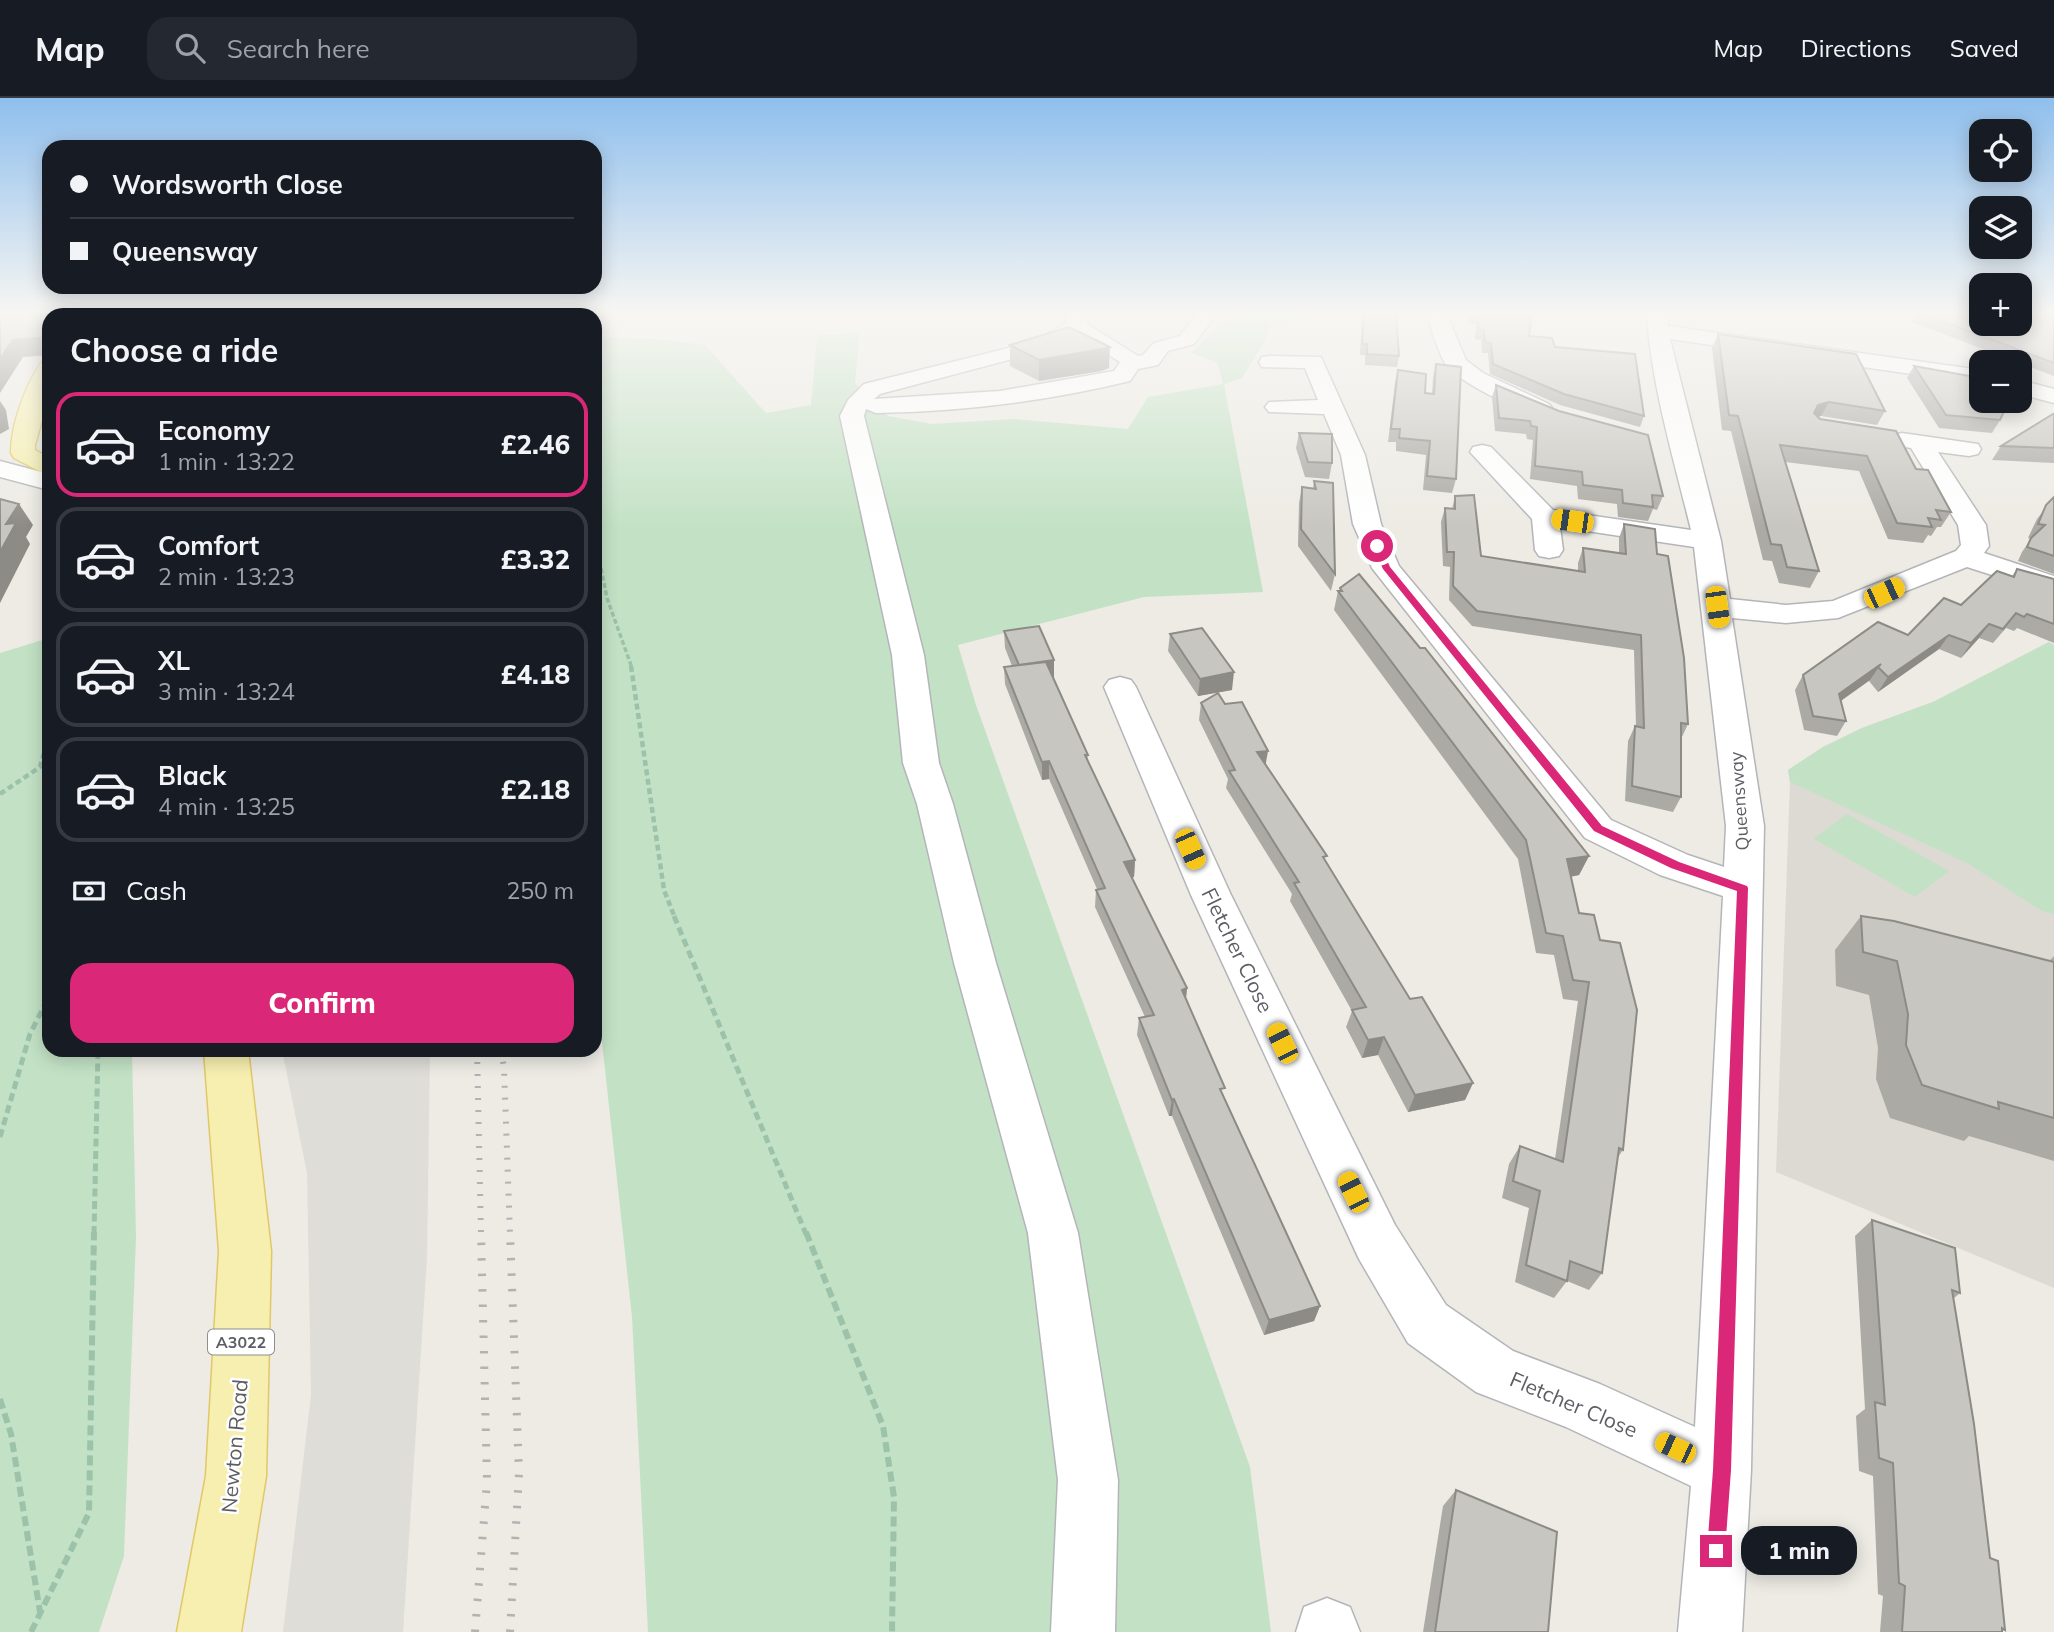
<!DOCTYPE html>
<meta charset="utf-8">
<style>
:root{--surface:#171b24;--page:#242831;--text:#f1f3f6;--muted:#9ea1a6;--line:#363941;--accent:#db2777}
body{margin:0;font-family:Mulish,sans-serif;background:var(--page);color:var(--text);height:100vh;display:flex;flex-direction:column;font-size:26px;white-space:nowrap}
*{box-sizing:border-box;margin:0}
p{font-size:23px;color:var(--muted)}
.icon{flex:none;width:38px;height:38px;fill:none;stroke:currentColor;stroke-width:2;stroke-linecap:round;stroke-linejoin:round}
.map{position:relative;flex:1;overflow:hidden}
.sheet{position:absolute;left:42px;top:210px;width:560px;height:749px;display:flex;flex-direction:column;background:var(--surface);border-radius:21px;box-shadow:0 4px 18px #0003}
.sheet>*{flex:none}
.guide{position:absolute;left:42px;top:42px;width:560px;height:154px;border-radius:21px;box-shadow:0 4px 18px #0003;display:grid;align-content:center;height:154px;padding:0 28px;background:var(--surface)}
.tools{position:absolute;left:1969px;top:21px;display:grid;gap:14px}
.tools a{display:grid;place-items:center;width:63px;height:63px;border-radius:14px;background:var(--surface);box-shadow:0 4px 18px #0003;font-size:35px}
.end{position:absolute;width:32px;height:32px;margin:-16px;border:9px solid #db2777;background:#fff;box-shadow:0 0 0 4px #fff}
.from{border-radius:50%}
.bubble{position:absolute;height:49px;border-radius:21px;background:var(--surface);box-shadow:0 4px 18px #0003;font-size:23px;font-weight:800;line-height:49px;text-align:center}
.car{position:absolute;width:21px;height:42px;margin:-21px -10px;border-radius:9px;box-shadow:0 0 5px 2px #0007;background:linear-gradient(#f5c518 24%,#345 0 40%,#f5c518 0 76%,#345 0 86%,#f5c518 0)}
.guide b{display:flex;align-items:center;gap:24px;height:66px;font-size:26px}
.guide b+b{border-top:2px solid var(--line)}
.guide i{width:18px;height:18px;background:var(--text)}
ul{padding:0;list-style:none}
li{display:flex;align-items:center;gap:21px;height:105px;margin:0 14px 10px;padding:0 14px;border:4px solid var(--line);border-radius:21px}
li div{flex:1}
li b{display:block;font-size:26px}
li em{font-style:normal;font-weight:800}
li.selected{border-color:var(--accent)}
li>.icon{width:63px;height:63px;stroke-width:1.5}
h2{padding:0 28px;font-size:32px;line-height:84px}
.pay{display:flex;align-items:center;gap:18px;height:77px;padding:0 28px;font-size:26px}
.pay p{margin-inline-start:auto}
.cta{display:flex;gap:14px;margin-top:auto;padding:14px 28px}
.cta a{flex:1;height:80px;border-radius:21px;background:var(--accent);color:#fff;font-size:28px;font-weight:800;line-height:80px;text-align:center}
header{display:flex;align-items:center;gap:42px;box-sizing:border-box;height:98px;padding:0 35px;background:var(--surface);border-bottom:2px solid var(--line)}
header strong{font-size:33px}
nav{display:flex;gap:38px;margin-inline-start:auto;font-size:24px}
.search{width:490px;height:63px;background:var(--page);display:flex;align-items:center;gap:18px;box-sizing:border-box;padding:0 24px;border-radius:21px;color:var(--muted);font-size:26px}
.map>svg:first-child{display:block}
.industrial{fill:#deddd8}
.education{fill:#dcdad2}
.green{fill:#c3e2c5}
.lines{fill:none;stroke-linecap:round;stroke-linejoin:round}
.minor-casing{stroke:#b4b5b9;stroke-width:3}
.major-casing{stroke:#e2c768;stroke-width:3}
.path-far4{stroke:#9cc2aa;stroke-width:2.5;stroke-dasharray:4.5 2;stroke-linecap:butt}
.path-far3{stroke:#9cc2aa;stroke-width:3.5;stroke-dasharray:5 2.5;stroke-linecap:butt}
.path-far2{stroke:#9cc2aa;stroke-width:4.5;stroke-dasharray:6 3.5;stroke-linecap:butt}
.path-far1{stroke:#9cc2aa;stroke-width:5;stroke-dasharray:8 4.5;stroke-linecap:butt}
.path{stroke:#9cc2aa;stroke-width:6;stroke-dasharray:10 5;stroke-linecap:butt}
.minor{fill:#fff;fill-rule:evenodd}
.major{fill:#f6efaf;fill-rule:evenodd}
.rail-far1{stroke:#b2b2b3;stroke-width:6;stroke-dasharray:2 10;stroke-linecap:butt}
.rail{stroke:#b2b2b3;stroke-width:8;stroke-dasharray:2.5 13;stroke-linecap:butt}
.wall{fill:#acaaa5}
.shaded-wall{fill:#8c8b86}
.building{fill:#c8c6c0;stroke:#8c8b86;stroke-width:2}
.route{fill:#db2777}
.labels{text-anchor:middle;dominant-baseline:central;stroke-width:5;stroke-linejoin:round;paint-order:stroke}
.shield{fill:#fff;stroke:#8d8e92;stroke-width:2}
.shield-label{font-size:16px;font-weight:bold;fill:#5c5e63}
.street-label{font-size:18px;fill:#5c5e63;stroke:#fff}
.near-street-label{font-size:21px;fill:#5c5e63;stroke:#fff}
</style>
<header>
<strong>Map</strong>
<div class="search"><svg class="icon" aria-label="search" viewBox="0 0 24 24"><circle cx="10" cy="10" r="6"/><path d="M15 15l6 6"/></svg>Search here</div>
<nav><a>Map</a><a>Directions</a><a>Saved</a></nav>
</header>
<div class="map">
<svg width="2054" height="1534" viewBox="0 0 2054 1534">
<rect width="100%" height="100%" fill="#edebe4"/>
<path class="industrial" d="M282,952H430L427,1160L403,1534H283L311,1297L307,1075Z"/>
<path class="education" d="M2049,544L2054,547V1190L1776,1074L1790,684L1788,672L1823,649L1862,630L1933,604Z"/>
<g class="green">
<path d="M1246,215H1319L1317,218L1270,228L1265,243L1242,280L1224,286L1263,494L1144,499L958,547L976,607L1250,1369L1271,1534H648L632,1219L595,880V239L657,241L705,247L766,315L811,307L817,238L860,234L855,285L888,318L932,326L1014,321L1128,331L1148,299L1223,286L1217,264L1191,255L1214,232Z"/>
<path d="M49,540V952H132L136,1139L124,1458L99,1534H0V555Z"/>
<path d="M2049,544L2054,547V816L2042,813L1967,765L1790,684L1788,672L1823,649L1862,630L1933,604Z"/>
<path d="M1847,716L1949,773L1915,799L1814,741Z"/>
</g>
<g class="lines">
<defs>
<g id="minor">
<path d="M213,215H257L211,217Z"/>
<path d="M297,215H322L324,217H298Z"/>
<path d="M403,215H423L424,217H404Z"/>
<path d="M1067,215H1087V226L1138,258L1143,257L1154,245L1180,238L1197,215H1217L1194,246L1168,253L1158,267L1138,271L1130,283C1047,303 962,314 876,315L866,311L864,318L924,557L939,665L953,706L996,865L1078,1135L1118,1382L1115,1534H1051L1058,1382L1028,1135L954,865L917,706L903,665L892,557L840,318L848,302L864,286L1032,244L1067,225ZM1076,237L1120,264L1114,273L1000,293L874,301L880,296L1046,252Z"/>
<path d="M1426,215H1446L1466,262L1483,275L1549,306L1553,311L1549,316C1530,321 1458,284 1446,267C1437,252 1432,231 1426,215Z"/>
<path d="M1647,215H1667L1668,228L1981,272V286L1670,241L1721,443L1730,501L1786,507L1833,503L1956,453L1961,447L1958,427L1911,350L1893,347L1890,342L1893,337L1902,335L1978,346L1981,351L1978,356L1969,358L1938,354L1986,427L1989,448L1984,455L2054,478V497L1967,469L1838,520L1786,525L1732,520L1764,728L1751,1372L1742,1534H1678L1691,1388L1566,1329L1476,1294L1408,1245L1359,1161L1191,797L1104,589L1109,582L1120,579L1131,582L1136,589L1231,797L1395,1127L1446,1207L1513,1253L1600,1286L1695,1329L1723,798L1660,777L1585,740L1372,470L1353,426L1341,357L1324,316L1269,314L1265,309L1269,304L1318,302L1305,270L1262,269L1259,264L1262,259L1270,258L1321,259L1365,357L1381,426L1399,468L1611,722L1688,757L1724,769L1726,728L1694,449L1560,429L1563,452L1559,458L1549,460L1539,458L1535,452L1532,421L1470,354L1473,349L1482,347L1491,349L1553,412L1691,432C1675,365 1650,283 1647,215Z"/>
<path d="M2020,282L2054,291V305L2020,296Z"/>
<path d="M0,363L49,376V392L0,379Z"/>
<path d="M1327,1500L1350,1509L1360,1534H1296L1304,1509Z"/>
</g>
<g id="major">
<path d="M49,263V297L35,347V352L49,360V378L14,360L11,355C11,327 25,288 41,265Z"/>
<path d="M204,952H248L271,1153L266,1378L241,1534H177L206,1378L219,1153Z"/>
</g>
</defs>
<use href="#minor" class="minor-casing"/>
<use href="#major" class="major-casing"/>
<path class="path-far4" d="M473,215L475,217"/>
<path class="path-far3" d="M595,441L607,500L632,570"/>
<g class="path-far2">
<path d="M631,568L664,792L675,820"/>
<path d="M0,696L40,669L49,637"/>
</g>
<g class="path-far1">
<path d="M674,818L806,1136"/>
<path d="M0,1039L30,936L49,898"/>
<path d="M94,1136L98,952"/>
</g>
<g class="path">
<path d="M806,1134L883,1328L894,1399L892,1534"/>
<path d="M0,1301L11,1336L40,1514"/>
<path d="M31,1534L89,1415L94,1134"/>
</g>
<use href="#minor" class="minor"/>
<use href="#major" class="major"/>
<g class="rail-far1">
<path d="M477,952L481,1136"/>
<path d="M501,952L504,970L510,1136"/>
</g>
<g class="rail">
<path d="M475,1534L487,1383L481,1134"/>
<path d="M510,1534L519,1375L510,1134"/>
</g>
</g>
<g class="wall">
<path d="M1362,215H1396L1399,258L1397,269L1365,267V257H1360Z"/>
<path d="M1470,215H1532L1529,238L1555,249L1644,318L1640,329L1560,307L1490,276L1488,255H1482L1481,242L1475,241L1476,226L1468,225Z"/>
<path d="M1917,215H2054V278L1912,224Z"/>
<path d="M1718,236L1885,313L1877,327L1821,318L1818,319L1916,371L1951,414L1941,429H1937L1931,438L1928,437L1923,445L1888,441L1859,373L1785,364L1819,473L1810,490L1779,485L1772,463L1763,462L1731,333L1722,332L1712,250Z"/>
<path d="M1010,247L1109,270L1101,273L1039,283L1010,268Z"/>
<path d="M1436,266L1456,381L1452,395L1423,392L1426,357L1396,353V344H1388L1395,285L1398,272L1425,295L1432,296L1433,279Z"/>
<path d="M1914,268L2000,322L1992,335L1939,330L1907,280Z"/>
<path d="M1496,287L1663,398L1657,412L1653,411L1648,423L1618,419L1617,406L1578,401L1577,388L1530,381L1533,342L1527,341L1526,336L1495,333L1492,299Z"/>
<path d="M2054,316V365L1992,362L2001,348Z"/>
<path d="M1299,335L1332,365L1329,381L1305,379L1296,350Z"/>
<path d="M1314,383L1333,385L1335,476L1331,493L1298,448L1299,405L1302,389L1313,390Z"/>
<path d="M1455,398L1481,458L1578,473V465L1583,450L1619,455V440L1624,426L1657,456L1688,626L1681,641V699L1673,714L1625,703L1628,643L1635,628H1636L1634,552L1472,528L1449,502L1450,469L1443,468L1441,424L1445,410L1452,411Z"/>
<path d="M2054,399V476L2018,463L2022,454L2031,441L2028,440L2037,421Z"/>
<path d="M2017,471L2054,481V545L2017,530L2014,533L2006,530L1993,545L1979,540L1961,560L1939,551L1878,594L1869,583L1870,582L1841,603L1846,623L1837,638L1804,632L1795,592L1803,577L1908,537L2012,478Z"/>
<path d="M1340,490L1589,758L1579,777L1570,779L1623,1052L1618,1059L1602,1175L1589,1192L1567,1183L1554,1200L1515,1184L1529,1110L1502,1100L1509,1066L1520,1048L1555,1061L1578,903L1563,901L1554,857L1536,855L1518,761L1334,512L1338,493H1339Z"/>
<path d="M1004,533L1054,562V579H1053L1088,657L1087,663L1135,762L1134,779L1132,780L1187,890L1186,901L1223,998L1320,1208L1314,1223L1264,1237L1172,1018H1169L1137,937L1139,920L1145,919L1095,809L1096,792L1097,791L1049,681L1042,682L1005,586L1004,569L1012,568L1005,550Z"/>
<path d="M1170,536L1232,592L1198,598L1168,553Z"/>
<path d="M1201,605L1266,666L1410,901L1473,985L1465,1002L1408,1014L1378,957L1362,960L1346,929L1352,913L1290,803L1292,796L1226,690L1228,681L1199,622Z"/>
<path d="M1861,818L2049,863L2054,858V1063L1969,1038L1964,1043L1890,1020L1876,981L1878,950L1869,897L1836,888L1835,852Z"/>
<path d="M1872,1122L1960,1195L1953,1201L1990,1460L2005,1532L2002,1533V1534H1880L1883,1498L1878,1496L1873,1378L1859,1373L1856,1318L1865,1311L1855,1138Z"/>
<path d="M1456,1392L1548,1534H1423L1443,1408Z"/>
</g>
<g class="shaded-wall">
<path d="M149,215H176L175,216L168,217H147Z"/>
<path d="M49,239V257L23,259L0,295V261L13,242Z"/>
<path d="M1110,249L1109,270L1101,273L1039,283V262Z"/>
<path d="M0,303L6,312L9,331L0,336Z"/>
<path d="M1829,304L1821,318L1811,321L1818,307Z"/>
<path d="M19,406L33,427L26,439L30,446L0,505V454L6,426Z"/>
<path d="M1989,526L1979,540L1961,560L1971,545Z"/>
<path d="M1949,537L1939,551L1878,594L1888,579Z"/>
<path d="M1054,562V579L1019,584V567Z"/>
<path d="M1881,566L1870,582L1829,611L1839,596Z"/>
<path d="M1234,574L1232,592L1198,598L1200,581Z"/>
<path d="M1268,653L1265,670L1257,654Z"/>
<path d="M1049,663V681L1042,682V664Z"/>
<path d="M1589,758L1579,777L1558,781L1567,761Z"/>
<path d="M1135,762L1134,779L1123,781L1124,764Z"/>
<path d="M1187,890L1185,908L1182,892Z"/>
<path d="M1384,939L1378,957L1362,960L1368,942Z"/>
<path d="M1473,985L1465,1002L1408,1014L1415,997Z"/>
<path d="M1174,1001L1172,1018H1169L1172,1002Z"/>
<path d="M1320,1208L1314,1223L1264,1237L1269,1222Z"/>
</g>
<g class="building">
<path d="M0,215H149L147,217H49V239L13,242L0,261Z"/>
<path d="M1364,215H1396L1399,258L1367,256V246H1362Z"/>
<path d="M1471,215H1532L1529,238L1552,240L1555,249L1635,256L1644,318L1564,296L1493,266L1491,245L1485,244L1484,232L1478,231L1479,216Z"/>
<path d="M1921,215H1981V226H2020V215H2054V265Z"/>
<path d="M1069,229L1110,249L1102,251L1039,262L1010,247Z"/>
<path d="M1718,236L1856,256L1885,313L1829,304L1818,307L1814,315L1820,321L1896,333L1916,371L1928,372L1951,414L1936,412L1941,422L1928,420L1932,429L1897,425L1867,358L1780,347L1819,473L1787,469L1781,447L1771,446L1738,318L1729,317Z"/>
<path d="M1436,266L1461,269L1456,381L1427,378L1430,343L1399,340L1400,331H1391L1398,272L1426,276L1425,295L1434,296Z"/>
<path d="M1914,268L1981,280V303H2009L2000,322L1946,317Z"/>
<path d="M1496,287L1559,313L1648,337L1663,398L1652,397L1653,409L1623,405L1622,392L1583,387L1582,374L1535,368L1537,329L1531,328L1530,323L1499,320Z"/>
<path d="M2053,316H2054V350L2001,348Z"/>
<path d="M1299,335L1332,336V365L1308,364Z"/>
<path d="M1314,383L1333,385L1335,476L1301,431L1302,389L1316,391Z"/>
<path d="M1474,397L1481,458L1585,474L1583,450L1626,456L1624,426L1655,431L1657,456L1668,458L1684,560L1688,626L1681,625V699L1632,688L1635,628L1644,630L1641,537L1477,513L1453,488L1454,454H1447L1445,410L1455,411V398Z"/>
<path d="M2054,399V458L2027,449L2031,440L2045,427L2038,426L2046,407Z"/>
<path d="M0,401L19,406L6,426L16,425L0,454Z"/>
<path d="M2017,471L2054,481V526L2027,516L2024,519L2016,515L2003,531L1989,526L1971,545L1949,537L1888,579L1878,569L1881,566L1839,596L1846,623L1813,618L1803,577L1878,524L1908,537L1944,500L1961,507L1997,473L2014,479Z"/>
<path d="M1359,476L1420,550H1425L1589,758L1567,761L1579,815L1594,817L1600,842L1620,845L1637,912L1623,1052L1619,1050L1602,1175L1570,1163L1567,1183L1526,1167L1540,1093L1513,1083L1520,1048L1563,1064L1589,884L1573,882L1563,838L1546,835L1526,742L1338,493H1342L1340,490Z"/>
<path d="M1039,528L1054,562L1019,567L1004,533Z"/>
<path d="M1202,530L1234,574L1200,581L1170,536Z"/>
<path d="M1046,564L1088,657H1085L1135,762L1124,764L1187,890L1182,892L1225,990L1220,991L1320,1208L1269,1222L1174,1001L1172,1002L1139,920L1154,917L1096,792L1105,790L1049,663L1042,664L1004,569Z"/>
<path d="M1218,595L1225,606L1242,604L1268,653L1257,654L1327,758L1323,759L1410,901L1422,899L1473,985L1415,997L1384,939L1368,942L1352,912L1366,909L1294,785L1299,784L1229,673L1235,672L1201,605Z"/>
<path d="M1861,818L1894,823L2054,864V1020L1998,1004L1999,1011L1922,987L1906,947L1908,916L1897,863L1863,854Z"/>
<path d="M1872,1122L1955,1150L1960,1195L1952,1192L1974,1326L1990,1460L1998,1463L2005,1532L2002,1530V1534H1902L1905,1488L1899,1485L1893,1365L1879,1360L1875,1304L1885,1307Z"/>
<path d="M1456,1392L1557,1434L1548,1534H1435Z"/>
</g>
<linearGradient id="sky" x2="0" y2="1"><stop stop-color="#8fbfed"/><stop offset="0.5" stop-color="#f7f6f3"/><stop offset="1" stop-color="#f7f6f3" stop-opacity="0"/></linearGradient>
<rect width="2054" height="430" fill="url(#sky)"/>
<path class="route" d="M1377,446L1381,448L1390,469L1602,728L1679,764L1747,788L1748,790L1731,1372L1725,1453L1723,1459L1716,1462L1710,1459L1707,1453L1713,1372L1737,793L1671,770L1594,733L1383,471L1372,448Z"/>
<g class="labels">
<rect class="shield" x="208" y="1231.5" width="66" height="25" rx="5"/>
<g class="shield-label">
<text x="241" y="1244">A3022</text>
</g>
<g class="street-label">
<text transform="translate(1739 703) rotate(-94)">Queensway</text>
</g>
<g class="near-street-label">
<text transform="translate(1238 852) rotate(64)">Fletcher Close</text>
<text transform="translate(1574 1306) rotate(23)">Fletcher Close</text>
<text transform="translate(234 1348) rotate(-85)">Newton Road</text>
</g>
</g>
</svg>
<div class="tools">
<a><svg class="icon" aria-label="locate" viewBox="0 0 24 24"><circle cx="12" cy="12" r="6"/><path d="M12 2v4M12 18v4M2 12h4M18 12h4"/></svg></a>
<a><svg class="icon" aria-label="layers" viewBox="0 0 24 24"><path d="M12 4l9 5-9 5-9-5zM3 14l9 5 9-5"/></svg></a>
<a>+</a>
<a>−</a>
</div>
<i class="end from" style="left:1377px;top:448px"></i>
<i class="end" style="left:1716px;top:1453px"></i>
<div class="bubble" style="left:1741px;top:1428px;width:116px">1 min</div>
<i class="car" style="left:1572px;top:423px;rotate:278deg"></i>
<i class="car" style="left:1884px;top:495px;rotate:65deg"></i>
<i class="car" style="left:1717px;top:509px;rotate:172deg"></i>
<i class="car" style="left:1190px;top:751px;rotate:156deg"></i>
<i class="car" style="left:1282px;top:945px;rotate:334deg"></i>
<i class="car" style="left:1353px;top:1094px;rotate:334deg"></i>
<i class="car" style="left:1675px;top:1350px;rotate:295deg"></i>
<div class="guide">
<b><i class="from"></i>Wordsworth Close</b>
<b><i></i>Queensway</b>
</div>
<section class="sheet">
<h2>Choose a ride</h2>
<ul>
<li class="selected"><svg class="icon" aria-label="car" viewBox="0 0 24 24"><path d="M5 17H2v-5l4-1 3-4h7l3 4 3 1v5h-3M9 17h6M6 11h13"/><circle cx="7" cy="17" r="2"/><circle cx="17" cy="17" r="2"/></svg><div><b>Economy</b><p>1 min · 13:22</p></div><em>£2.46</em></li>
<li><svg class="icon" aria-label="car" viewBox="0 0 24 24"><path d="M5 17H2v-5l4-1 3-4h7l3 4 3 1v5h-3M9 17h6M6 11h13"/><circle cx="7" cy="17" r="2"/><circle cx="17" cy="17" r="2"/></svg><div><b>Comfort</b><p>2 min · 13:23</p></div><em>£3.32</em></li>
<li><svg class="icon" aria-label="car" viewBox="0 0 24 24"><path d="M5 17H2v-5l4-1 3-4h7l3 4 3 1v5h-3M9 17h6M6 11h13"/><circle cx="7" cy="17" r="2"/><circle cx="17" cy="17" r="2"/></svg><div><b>XL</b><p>3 min · 13:24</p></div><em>£4.18</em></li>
<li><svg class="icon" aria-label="car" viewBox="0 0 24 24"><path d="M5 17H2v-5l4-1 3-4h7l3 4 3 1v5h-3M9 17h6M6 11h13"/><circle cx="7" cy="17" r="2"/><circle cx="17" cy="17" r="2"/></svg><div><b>Black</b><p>4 min · 13:25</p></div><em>£2.18</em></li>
</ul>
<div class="pay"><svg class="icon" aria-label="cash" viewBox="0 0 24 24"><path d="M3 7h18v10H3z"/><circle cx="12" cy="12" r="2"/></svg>Cash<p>250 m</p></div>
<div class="cta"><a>Confirm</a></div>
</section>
</div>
